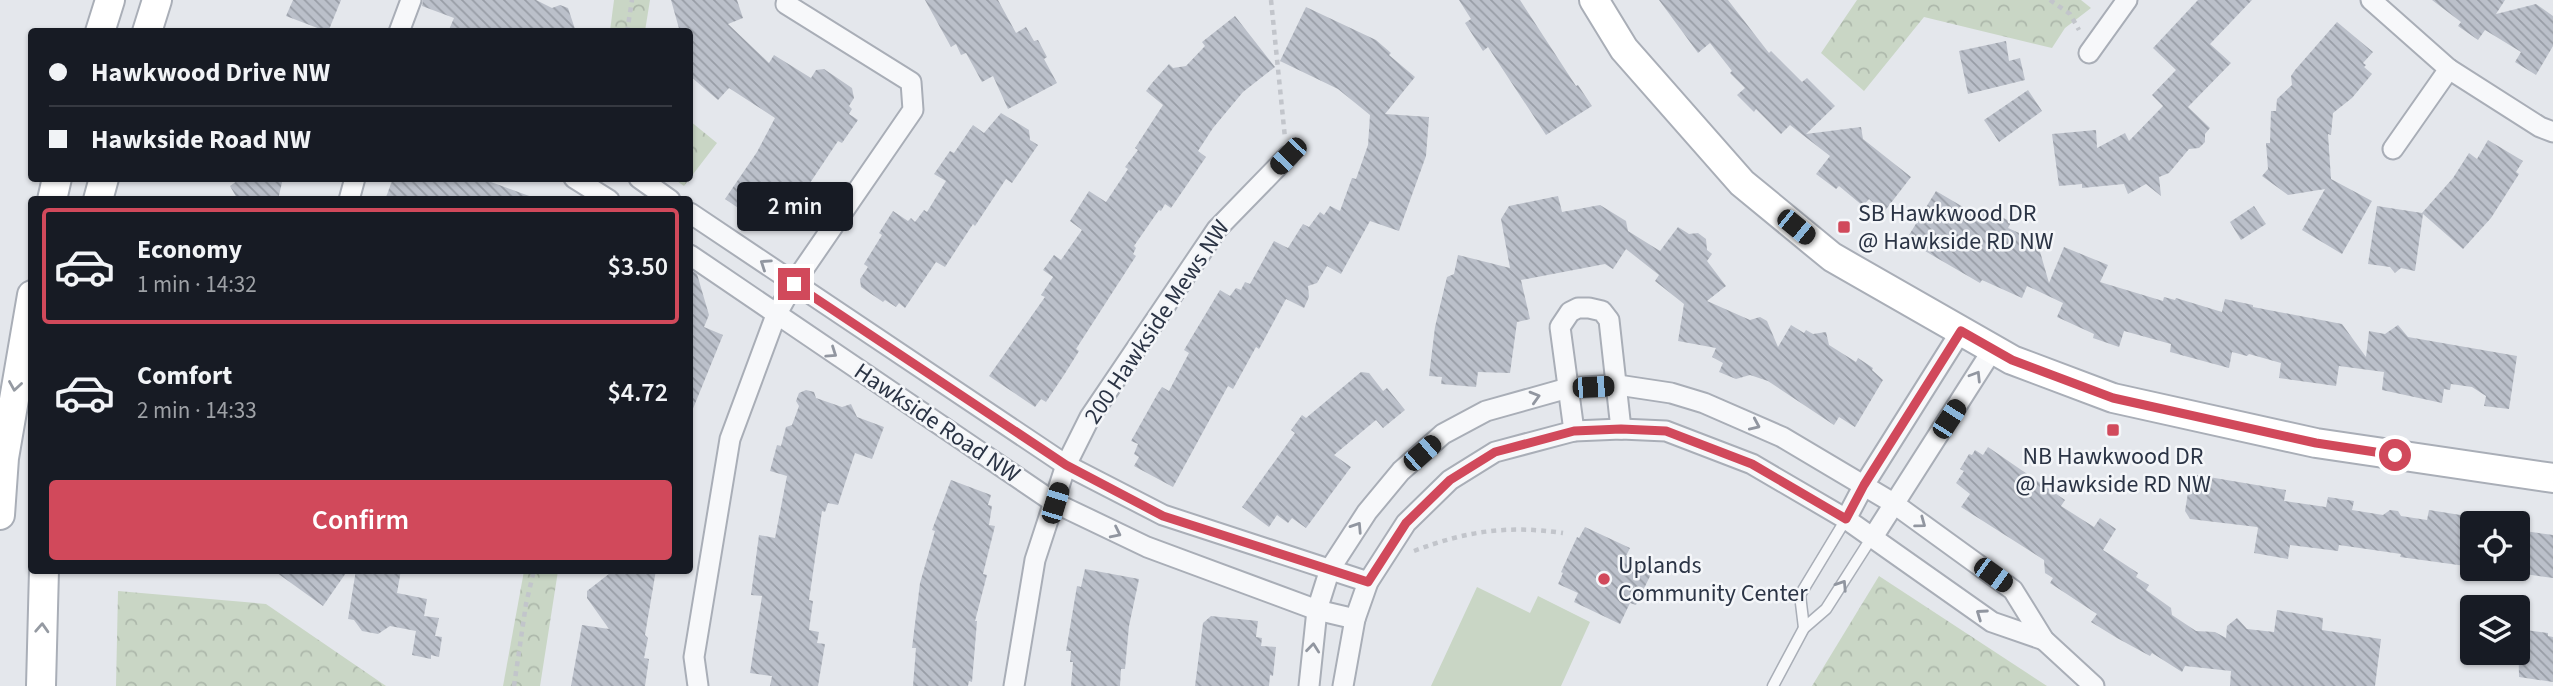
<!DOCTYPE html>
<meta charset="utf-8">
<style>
:root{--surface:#171b24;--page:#20242c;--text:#f1f3f6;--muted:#9ea1a6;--line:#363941;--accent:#d1495b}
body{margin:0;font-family:"Source Sans 3",sans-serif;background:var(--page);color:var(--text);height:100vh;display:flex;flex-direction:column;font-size:26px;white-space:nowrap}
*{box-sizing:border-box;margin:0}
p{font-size:23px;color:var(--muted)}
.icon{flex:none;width:38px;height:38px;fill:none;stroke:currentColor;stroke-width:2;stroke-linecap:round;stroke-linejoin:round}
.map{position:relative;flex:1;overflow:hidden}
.drawer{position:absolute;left:28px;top:196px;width:665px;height:378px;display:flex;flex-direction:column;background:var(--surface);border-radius:7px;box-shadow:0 2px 5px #0004}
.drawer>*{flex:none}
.top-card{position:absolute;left:28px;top:28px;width:665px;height:154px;border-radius:7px;box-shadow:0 2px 5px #0004;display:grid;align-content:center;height:154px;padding:0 21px;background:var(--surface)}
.fabs{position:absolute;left:2460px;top:511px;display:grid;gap:14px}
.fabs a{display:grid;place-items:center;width:70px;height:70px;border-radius:7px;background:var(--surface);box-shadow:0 2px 5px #0004;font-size:35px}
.end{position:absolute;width:32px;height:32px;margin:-16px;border:9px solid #d1495b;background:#fff;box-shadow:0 0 0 4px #fff}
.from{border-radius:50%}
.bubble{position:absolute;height:49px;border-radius:7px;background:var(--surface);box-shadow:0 2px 5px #0004;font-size:23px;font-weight:600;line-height:49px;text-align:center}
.car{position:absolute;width:21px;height:42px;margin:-21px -10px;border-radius:9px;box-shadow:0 0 5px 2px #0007;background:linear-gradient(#222 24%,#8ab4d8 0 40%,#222 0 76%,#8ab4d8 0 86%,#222 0)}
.top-card b{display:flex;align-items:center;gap:24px;height:66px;font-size:26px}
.top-card b+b{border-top:2px solid var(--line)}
.top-card i{width:18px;height:18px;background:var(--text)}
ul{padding:12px 0 0;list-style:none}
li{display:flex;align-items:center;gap:21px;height:116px;margin:0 14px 10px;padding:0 7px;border:4px solid transparent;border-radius:7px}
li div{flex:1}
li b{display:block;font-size:26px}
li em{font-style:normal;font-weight:600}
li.active{border-color:var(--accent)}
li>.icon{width:63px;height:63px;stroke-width:1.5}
.primary-button{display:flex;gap:14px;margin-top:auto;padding:14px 21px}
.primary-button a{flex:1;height:80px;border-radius:7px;background:var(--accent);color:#fff;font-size:28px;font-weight:600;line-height:80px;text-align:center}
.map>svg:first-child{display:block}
.green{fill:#c9d6c5}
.forest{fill:url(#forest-crowns)}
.building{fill:url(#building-back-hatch)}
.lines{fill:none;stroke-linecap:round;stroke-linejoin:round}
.lane-casing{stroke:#a9aeb7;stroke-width:13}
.street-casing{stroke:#a9aeb7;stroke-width:23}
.secondary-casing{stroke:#a9aeb7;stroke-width:32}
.path{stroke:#c2c5cb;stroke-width:4.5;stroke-dasharray:5 5;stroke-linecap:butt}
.lane{stroke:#f7f8fa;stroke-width:10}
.street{stroke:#f7f8fa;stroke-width:19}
.secondary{stroke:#fff;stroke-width:28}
.oneway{stroke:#9196a0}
.oneway2{stroke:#959aa2}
.route{stroke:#d1495b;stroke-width:9}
.poi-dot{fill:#d1495b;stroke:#f4f6f9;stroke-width:2.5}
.labels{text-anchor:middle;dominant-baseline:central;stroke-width:5;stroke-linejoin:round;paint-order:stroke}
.poi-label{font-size:24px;fill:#2b3445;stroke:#f4f6f9;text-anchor:start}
.street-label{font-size:24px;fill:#2b3445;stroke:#f4f6f9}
</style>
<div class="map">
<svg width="2553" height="686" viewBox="0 0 2553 686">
<defs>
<pattern id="forest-crowns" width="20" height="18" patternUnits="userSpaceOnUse" patternTransform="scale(1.75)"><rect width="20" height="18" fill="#c9d6c5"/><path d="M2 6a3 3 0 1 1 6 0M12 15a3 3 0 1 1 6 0" fill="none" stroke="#adb8ab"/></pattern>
<pattern id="building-back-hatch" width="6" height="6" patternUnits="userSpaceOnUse" patternTransform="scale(1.75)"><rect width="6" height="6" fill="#bbc0ca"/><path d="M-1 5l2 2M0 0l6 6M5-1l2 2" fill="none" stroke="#989da6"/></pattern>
</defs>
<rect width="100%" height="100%" fill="#e4e7ec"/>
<path class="green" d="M1477,587L1530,613L1538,596L1590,622L1561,686H1431Z"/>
<g class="forest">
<path d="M614,0H650L645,31H610Z"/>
<path d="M1857,0H2081L2091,8L2065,28L2052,48L1924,17L1864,91L1821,53Z"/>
<path d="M690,121L717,143L684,186L674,179L690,178Z"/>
<path d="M524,571H558L540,686H503Z"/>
<path d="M1879,576L2047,686H1812Z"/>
<path d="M118,591L266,604L386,686H116Z"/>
</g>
<g class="building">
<path d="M293,0H341L328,32L286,16Z"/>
<path d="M423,0H536L552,8L560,5L568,8L576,32H448L454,18L422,6Z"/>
<path d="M671,0H737L743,18L728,24L769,63L774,55L811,78L816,70L824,69L852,88L854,98L849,106L852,109L849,114L858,120L842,143L838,141L788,216L780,210L776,216L772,213L763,225L725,199L757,152L775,118L729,88L718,100L690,76V32H680Z"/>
<path d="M925,0H998L1016,33L1026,27L1034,41L1038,40L1047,57L1044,59L1057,83L1008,109L993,76L982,82L966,53L961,55L956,44L951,47Z"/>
<path d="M1459,0H1520L1576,86L1578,85L1592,106L1546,135L1488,47L1483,51L1465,23L1471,19Z"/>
<path d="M1659,0H1728L1769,53L1771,51L1802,82L1807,78L1835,106L1806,134L1861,127L1863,139L1911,177L1884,212L1869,199L1863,206L1839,186L1836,189L1816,174L1830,156L1790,125L1781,134L1756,109L1754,112L1737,95L1745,88L1730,73L1732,71L1710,43L1698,53Z"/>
<path d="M2198,0H2252L2210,44L2231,63L2188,107L2210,128L2205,134V142L2199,148L2189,149L2169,173L2159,177L2161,196L2146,184L2128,194L2124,184L2082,188V184L2059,186L2052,134L2096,130L2097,148L2125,133L2129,141L2163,106L2152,95L2176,70L2153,48Z"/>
<path d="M2432,0H2505L2496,14L2536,4L2553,16V46L2536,75L2515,62L2521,52L2485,30L2478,40L2458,26L2461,22Z"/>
<path d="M1306,7L1376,40L1391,53L1389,55L1415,77L1385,114L1429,117L1426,156L1399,231L1370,221L1341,274L1327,266L1317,283L1308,286L1309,297L1304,308L1286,299L1259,349L1256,347L1233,389L1228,386L1173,487L1134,466L1139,457L1134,454L1138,444L1131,441L1158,393L1162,387L1169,391L1189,353L1184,350L1220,290L1230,296L1236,288L1241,290L1245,282L1250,284L1274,241L1288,248L1303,224L1309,227L1320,212L1324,215L1330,206L1340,211L1352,178L1356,179L1368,145L1370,115L1338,89L1280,61Z"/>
<path d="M1235,16L1275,67L1243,92L1213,128L1198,151L1206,157L1171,208L1165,204L1161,211L1159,210L1134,246L1136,248L1133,254L1136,256L1076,349L1079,351L1064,375L1046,402L1041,399L1035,407L989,376L1045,297L1041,295L1053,277L1043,270L1054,255L1061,260L1082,230L1070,221L1089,191L1106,202L1128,169L1125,167L1138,150L1135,148L1163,105L1146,91L1152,83L1169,64L1173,68L1186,66L1205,46L1202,42Z"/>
<path d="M2337,22L2373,52L2363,63L2366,65L2364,67L2372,74L2352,98L2333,113L2331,135L2328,134L2331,179L2372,201L2342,254L2302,230L2325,189L2288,195L2262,176L2268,169L2266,143H2270L2271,111H2276L2277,99L2292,85L2291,76L2295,70Z"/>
<path d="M2006,41L2009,61L2020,58L2025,80L1968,94L1959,51Z"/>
<path d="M2028,90L2042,111L1999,142L1984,120Z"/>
<path d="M1001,113L1029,130L1030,140L1038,145L1012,183L1006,179L975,226L973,224L945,267L936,262L905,308L899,303L896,307L885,300L883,302L861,287L860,279L868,267L864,264L882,235L879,233L893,211L908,221L911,218L915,222L924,210L927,212L946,181L934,174L950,151L954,153L973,125L984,133Z"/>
<path d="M2488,140L2523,161L2516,172L2519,174L2491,218L2463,249L2423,214L2415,271L2401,268L2395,273L2390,267L2368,264L2377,206L2422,213L2453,178L2469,153L2477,159Z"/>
<path d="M241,178H283L278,200H238L230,186Z"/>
<path d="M393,178H480L532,197L531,200H385Z"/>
<path d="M1936,191L1980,217L1985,208L2011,222L2008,228L2037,241L2049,283L2064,247L2108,265L2100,282L2163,301L2164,297L2175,300L2176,298L2222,312L2225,299L2253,305V307L2342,324L2366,357L2369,331L2385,334L2398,325L2408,337L2517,356L2509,409L2484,406L2486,396L2472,387L2451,384L2450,390L2444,389L2442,403L2382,390L2384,372L2339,366L2336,386L2279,378L2281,363L2249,354L2247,356L2232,352L2229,368L2170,352L2171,344L2124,331L2119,347L2093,338L2094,334L2057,317L2063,303L2027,286L2022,298L1982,280L1980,283L1906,240Z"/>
<path d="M1558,196L1562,212L1600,205L1626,221L1628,231L1660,251L1678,227L1689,234L1698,233L1706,239L1707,250L1712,254L1707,261L1726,286L1707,301L1750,320L1760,317L1767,321L1778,347L1791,325L1804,333L1806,330L1813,334L1826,332L1829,345L1856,362L1858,358L1873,368L1872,370L1883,380L1855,427L1839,417L1834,425L1768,381L1750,375L1736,379L1719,372L1723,363L1712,357L1716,348L1678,341L1684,304L1655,281L1659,275L1626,249L1613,269L1605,264L1521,280L1530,319L1517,322L1510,373L1478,372L1476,387L1441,384L1442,377L1429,376L1435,327L1447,277L1454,274L1458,255L1510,268L1501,219L1509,206Z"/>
<path d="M2254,206L2266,224L2241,240L2230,222Z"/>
<path d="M690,269L697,274L709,315L704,327L723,335L690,416Z"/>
<path d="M1361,372L1369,373L1383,391L1387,388L1405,410L1383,428L1376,420L1334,455L1351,467L1306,528L1292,518L1288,523L1277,515L1269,527L1242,507L1295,433L1291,430L1302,415L1306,418Z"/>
<path d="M806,390L814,392L816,398L842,407L851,404L857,417L884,427L872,459L855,453L838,505L828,503L825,512L822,511L809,600L813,601L809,630L819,632L817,643L825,644L818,686H770L772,676L750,673L762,596L751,595L759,535L775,538L787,476L770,471L777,445L781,446L786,427L792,425L799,406L796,401L799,393Z"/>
<path d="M1988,447L2065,500L2061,506L2094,527L2100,518L2116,529L2103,550L2138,573L2136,577L2149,585L2146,590L2171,608L2172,615L2196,631L2215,632L2226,638L2227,626L2237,618L2247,629L2274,632L2277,610L2323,618L2322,630L2381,639L2375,686H2230L2231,671L2185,666L2182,672L2152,653L2150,656L2117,638L2091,622L2097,614L2050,583L2053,578L2045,573L2044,560L1961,507L1970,494L1956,483L1964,471L1960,469L1969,454L1972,455L1975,450L1983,455Z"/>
<path d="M2191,474L2286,490L2284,501L2326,507L2328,497L2354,501L2352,510L2383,515L2390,510L2398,511L2401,516L2427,520L2429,510L2473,517V567L2400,557L2401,554L2339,545L2338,551L2290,545L2288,559L2254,553L2258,528L2257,527L2190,519L2185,511Z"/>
<path d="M951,480L991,495L988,505L992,506L989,525L995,526L983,574L987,575L975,621H977L972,682L969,681L968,686H913L916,648H912L920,583L935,531L932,530Z"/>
<path d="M1585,527L1630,548L1626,556L1652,572L1636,605L1630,603L1620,624L1574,602L1578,593L1558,584L1563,573L1561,572L1577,537L1579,538Z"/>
<path d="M2518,530L2553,535V578L2518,573Z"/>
<path d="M1085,569L1139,579L1129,626L1125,669H1121L1120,686H1071L1073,662H1070L1071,651H1066L1077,586L1081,587Z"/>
<path d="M273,570H348L323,606Z"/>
<path d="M356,570H401L397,593L427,599L424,616L439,618L435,636L442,637L439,657L431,655V659L412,655L416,631L390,626L378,634L362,631L354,620L348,619Z"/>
<path d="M614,570H656L645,635L648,638L644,658L649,659L645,686H571L582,625L609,629L587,598V591Z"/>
<path d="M1211,616L1258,621L1256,637L1262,638L1261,646L1276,647L1273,676L1270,675L1269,686H1195L1203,623Z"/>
<path d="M2518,629L2548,633V636L2553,637V682L2519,677Z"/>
</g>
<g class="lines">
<defs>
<g id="lane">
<path d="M1804,628L1800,595L1846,519"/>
<path d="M1773,686L1804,628L1826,609L1872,537"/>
</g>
<g id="street">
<path d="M2371,0L2449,69L2540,127L2553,132"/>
<path d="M399,32L411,0"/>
<path d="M2089,53L2127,0"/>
<path d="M2393,149L2449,69"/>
<path d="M574,178L609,200"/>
<path d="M639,178L670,200"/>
<path d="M349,200L355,178"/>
<path d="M690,213L1066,465L1163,515L1368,582"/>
<path d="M690,255L1055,503L1147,547L1317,610L1355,619"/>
<path d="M1574,431L1560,327L1570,312L1578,308H1589L1602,311L1609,320L1621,429"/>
<path d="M1846,519L1864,485L1961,331"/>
<path d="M1873,537L1993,349"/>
<path d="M698,686L694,657L730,439L776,315L794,283L913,110L911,82L786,4L787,0"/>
<path d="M1014,686L1035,560L1066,465L1090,417L1217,229L1288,156"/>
<path d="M1309,686L1317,610L1330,569L1367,512L1401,471L1443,434L1486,411L1568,388L1618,385L1671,393L1704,403L1782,437L1893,503L2013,590L2044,640L2094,686"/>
<path d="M1343,686L1355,619L1368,582L1406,523L1450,480L1495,452L1574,431L1621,429L1666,431L1752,464L1846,519L1992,622L2044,640"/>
</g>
<g id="secondary">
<path d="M1594,0L1624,49L1742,183L1832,257L2012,360L2113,398L2316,443L2553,478"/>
<path d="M100,32L110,0"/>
<path d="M147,32L157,0"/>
<path d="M52,200L57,178"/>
<path d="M98,200L104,178"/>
<path d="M0,515L4,458L32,295"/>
<path d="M41,686L44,570"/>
</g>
</defs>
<use href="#lane" class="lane-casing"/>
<use href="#street" class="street-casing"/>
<use href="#secondary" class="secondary-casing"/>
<g class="path">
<path d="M1271,0L1285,138"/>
<path d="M2050,0L2070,14L2079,30"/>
<path d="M627,32L632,0"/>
<path d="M1414,551C1466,531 1508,525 1563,533"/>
<path d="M514,686L526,604L534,570"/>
</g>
<use href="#lane" class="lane"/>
<use href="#street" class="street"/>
<use href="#secondary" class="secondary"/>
</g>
<defs><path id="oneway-chevron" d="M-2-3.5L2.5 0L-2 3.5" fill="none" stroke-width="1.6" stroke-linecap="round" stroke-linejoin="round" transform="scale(1.75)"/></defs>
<g class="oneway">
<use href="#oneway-chevron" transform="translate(765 264) rotate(-146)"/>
<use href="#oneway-chevron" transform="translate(832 353) rotate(34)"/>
<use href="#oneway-chevron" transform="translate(1976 376) rotate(-58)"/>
<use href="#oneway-chevron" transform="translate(1535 397) rotate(-16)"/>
<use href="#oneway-chevron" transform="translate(1755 425) rotate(24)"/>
<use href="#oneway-chevron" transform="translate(1921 523) rotate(36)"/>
<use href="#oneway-chevron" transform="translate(1357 527) rotate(-57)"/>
<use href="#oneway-chevron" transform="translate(1116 533) rotate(26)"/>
<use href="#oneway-chevron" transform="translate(1842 585) rotate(-57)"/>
<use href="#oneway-chevron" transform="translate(1981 614) rotate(-145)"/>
<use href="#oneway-chevron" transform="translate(1313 648) rotate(-84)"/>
</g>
<g class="oneway2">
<use href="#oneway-chevron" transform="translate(15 386) rotate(99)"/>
<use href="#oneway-chevron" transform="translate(42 628) rotate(-87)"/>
</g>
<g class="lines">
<path class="route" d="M794,284L1066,465L1163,516L1368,582L1406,523L1450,480L1495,452L1574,431L1621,429L1666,431L1752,464L1846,519L1864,485L1961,331L2012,360L2113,398L2316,443L2395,455"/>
</g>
<g class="poi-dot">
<rect x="1837" y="220" width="14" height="14" rx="3.5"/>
<rect x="2106" y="423" width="14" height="14" rx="3.5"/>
<circle cx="1604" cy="579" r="7"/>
</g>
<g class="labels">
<g class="poi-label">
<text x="1858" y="213">SB Hawkwood DR<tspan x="1858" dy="28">@ Hawkside RD NW</tspan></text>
<text x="2113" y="456" text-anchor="middle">NB Hawkwood DR<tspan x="2113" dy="28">@ Hawkside RD NW</tspan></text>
<text x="1618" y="565">Uplands<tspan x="1618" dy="28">Community Center</tspan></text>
</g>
<g class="street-label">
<text transform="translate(1157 322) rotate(-56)">200 Hawkside Mews NW</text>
<text transform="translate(937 423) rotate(34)">Hawkside Road NW</text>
</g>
</g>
</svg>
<div class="fabs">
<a><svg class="icon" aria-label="locate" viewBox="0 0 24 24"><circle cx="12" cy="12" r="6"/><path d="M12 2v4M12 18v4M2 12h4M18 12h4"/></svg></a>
<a><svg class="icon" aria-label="layers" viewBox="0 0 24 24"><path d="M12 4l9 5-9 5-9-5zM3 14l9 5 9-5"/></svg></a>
</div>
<i class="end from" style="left:2395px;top:455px"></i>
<i class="end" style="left:794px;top:284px"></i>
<div class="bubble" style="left:737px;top:182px;width:116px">2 min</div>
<i class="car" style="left:1288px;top:156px;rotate:224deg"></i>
<i class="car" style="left:1796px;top:227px;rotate:129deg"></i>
<i class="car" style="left:1593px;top:387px;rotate:87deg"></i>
<i class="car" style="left:1949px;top:419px;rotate:33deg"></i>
<i class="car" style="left:1422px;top:453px;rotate:49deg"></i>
<i class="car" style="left:1055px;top:503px;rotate:17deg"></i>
<i class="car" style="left:1993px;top:575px;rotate:126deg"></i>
<div class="top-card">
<b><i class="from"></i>Hawkwood Drive NW</b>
<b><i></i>Hawkside Road NW</b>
</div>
<section class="drawer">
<ul>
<li class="active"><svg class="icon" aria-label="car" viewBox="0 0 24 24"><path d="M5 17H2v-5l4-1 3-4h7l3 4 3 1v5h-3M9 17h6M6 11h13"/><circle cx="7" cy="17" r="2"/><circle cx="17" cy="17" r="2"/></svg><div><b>Economy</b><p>1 min · 14:32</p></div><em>$3.50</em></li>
<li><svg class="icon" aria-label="car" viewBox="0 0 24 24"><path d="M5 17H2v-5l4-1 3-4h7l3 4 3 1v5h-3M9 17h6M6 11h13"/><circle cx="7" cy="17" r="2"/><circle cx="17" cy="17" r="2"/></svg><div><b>Comfort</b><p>2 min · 14:33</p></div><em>$4.72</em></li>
</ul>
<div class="primary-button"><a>Confirm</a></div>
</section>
</div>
